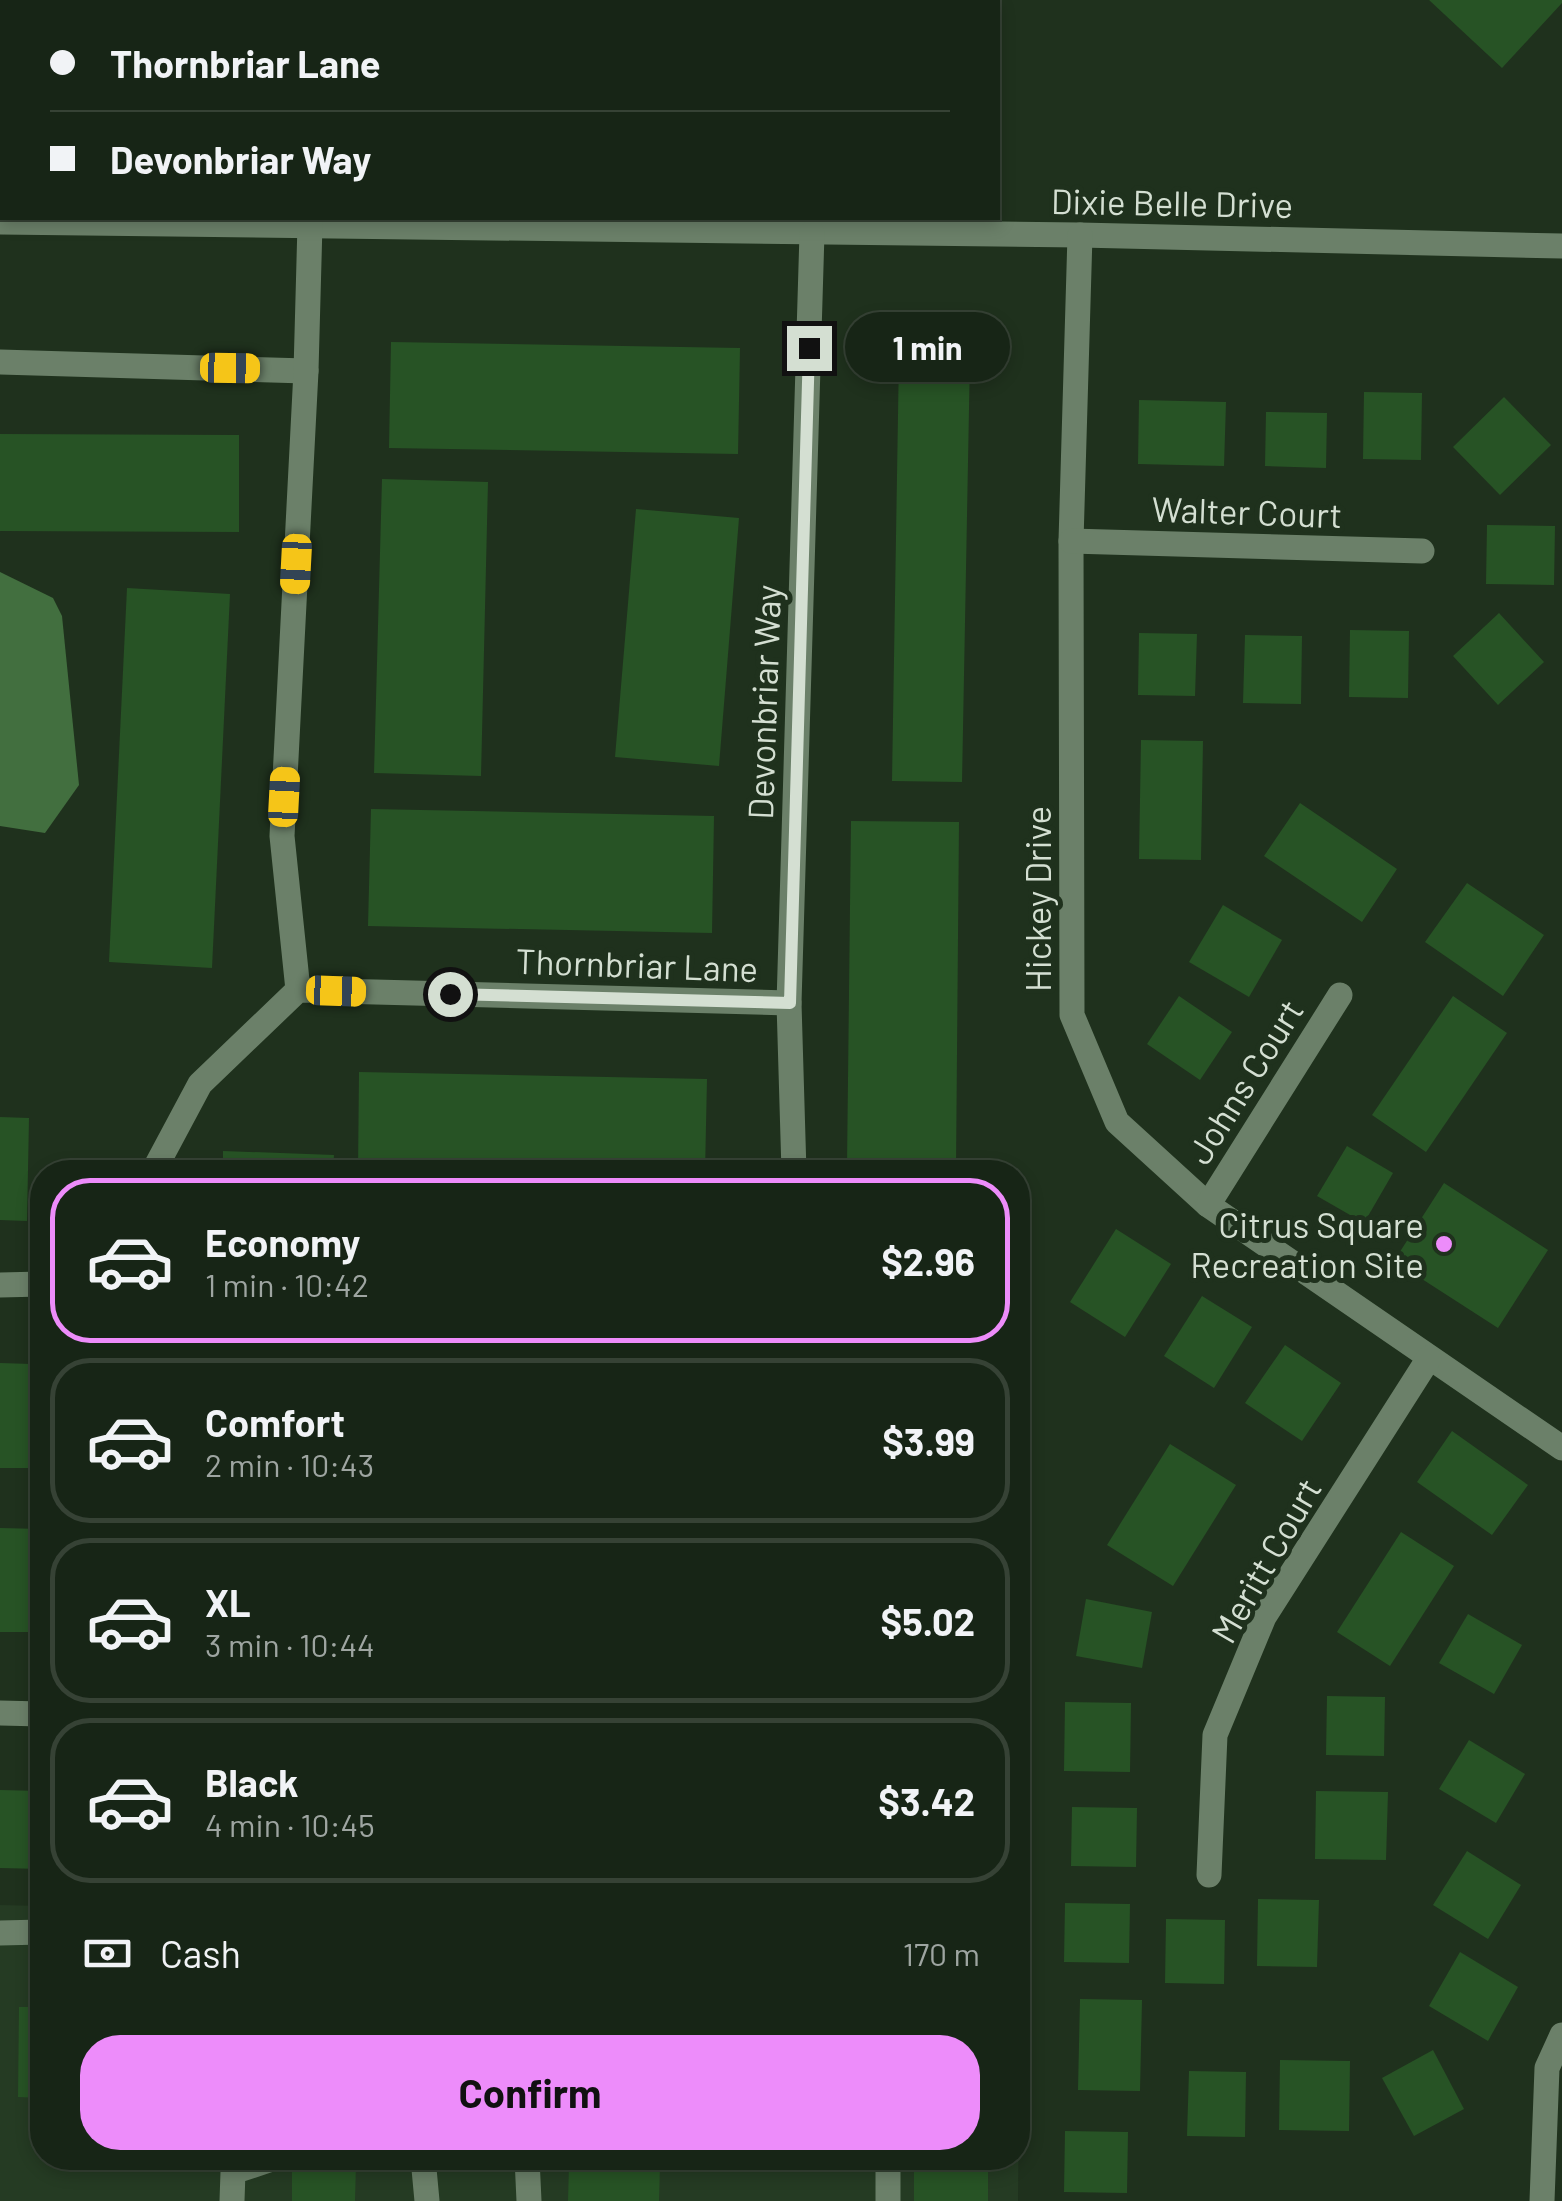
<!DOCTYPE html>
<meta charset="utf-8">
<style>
:root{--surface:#172516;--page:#202d1f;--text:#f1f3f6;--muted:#9ea5a1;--line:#364235;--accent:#ed8cfa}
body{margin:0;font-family:Barlow,sans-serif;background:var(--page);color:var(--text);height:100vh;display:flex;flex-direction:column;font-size:38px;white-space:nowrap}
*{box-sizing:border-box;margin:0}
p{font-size:32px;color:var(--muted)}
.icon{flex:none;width:55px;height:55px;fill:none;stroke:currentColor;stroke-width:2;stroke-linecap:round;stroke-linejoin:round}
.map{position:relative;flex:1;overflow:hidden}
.side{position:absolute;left:30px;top:1160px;width:1000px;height:1010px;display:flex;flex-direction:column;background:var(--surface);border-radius:40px;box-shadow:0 5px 15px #0003,0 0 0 2px var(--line)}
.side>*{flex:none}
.banner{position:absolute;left:0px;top:0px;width:1000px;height:220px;box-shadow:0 5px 15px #0003,0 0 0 2px var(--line);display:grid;align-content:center;height:220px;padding:0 50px;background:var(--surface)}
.end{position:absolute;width:45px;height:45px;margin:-22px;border:12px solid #d4dfd2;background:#111;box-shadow:0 0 0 5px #111}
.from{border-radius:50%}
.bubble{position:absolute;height:70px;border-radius:35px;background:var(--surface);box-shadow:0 5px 15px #0003,0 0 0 2px var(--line);font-size:32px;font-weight:700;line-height:70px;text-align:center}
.car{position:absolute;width:30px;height:60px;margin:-30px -15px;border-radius:12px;box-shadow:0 0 8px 2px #0007;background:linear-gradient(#f5c518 24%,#345 0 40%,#f5c518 0 76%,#345 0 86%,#f5c518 0)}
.banner b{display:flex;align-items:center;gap:35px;height:95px;font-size:38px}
.banner b+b{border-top:2px solid var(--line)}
.banner i{width:25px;height:25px;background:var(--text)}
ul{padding:18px 0 0;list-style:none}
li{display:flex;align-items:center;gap:30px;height:165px;margin:0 20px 15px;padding:0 30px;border:5px solid var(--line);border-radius:40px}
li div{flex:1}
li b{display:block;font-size:38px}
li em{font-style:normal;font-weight:700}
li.selected{border-color:var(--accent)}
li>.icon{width:90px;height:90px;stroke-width:1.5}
.pay{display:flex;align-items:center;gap:25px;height:110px;padding:0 50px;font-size:38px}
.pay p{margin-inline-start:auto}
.primary-button{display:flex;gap:20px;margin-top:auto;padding:20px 50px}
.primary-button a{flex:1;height:115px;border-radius:40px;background:var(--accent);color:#111;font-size:40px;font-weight:700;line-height:115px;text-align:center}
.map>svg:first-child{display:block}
.built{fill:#253b23}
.water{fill:#426f3f}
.building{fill:#275325}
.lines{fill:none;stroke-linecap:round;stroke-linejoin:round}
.minor{stroke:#6b8069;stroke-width:25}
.route{stroke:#d4dfd2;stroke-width:12}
.poi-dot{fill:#ed8cfa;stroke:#1f311d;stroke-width:4}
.labels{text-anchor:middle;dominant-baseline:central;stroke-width:10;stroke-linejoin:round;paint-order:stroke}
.street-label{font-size:35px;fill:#d4dfd2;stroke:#1f311d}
.poi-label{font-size:35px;fill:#d4dfd2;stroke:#1f311d;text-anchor:end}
</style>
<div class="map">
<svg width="1562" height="2201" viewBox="0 0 1562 2201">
<rect width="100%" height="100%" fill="#1f311d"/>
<path class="built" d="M0,1905L42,1906V2158H1018V1922H1021L1018,2201H0Z"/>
<g class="water">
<path d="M337,0H838L344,2Z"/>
<path d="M0,572L53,598L62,616L79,785L45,833L0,826Z"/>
</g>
<g class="building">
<path d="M1429,0H1562V3L1502,68Z"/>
<path d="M391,342L740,348L738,454L389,448Z"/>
<path d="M899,354L970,356L962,782L892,781Z"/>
<path d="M1364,392L1422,393L1421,460L1363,459Z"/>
<path d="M1504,397L1551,445L1500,495L1453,447Z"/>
<path d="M1139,400L1226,402L1224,466L1138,464Z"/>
<path d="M1266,412L1327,413L1326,468L1265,466Z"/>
<path d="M0,434L239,435V532L0,531Z"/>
<path d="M382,479L488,482L481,776L374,773Z"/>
<path d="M636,509L739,518L719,766L615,757Z"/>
<path d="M1487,525L1555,526L1554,585L1486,584Z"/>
<path d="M127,588L230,594L212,968L109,962Z"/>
<path d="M1499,613L1544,662L1498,705L1453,656Z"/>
<path d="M1350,630L1409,631L1408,698L1349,697Z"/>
<path d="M1139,633L1197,634L1195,696L1138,695Z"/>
<path d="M1245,635L1302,636L1301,704L1243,703Z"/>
<path d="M1141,740L1203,741L1201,860L1139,859Z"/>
<path d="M1300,803L1397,869L1362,922L1264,856Z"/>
<path d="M371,809L714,816L712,933L368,926Z"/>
<path d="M851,821L959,822L956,1167L847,1166Z"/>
<path d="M1467,883L1544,935L1503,996L1425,942Z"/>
<path d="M1223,905L1282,940L1249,997L1189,962Z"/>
<path d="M1179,996L1232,1032L1200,1080L1147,1044Z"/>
<path d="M1453,996L1507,1033L1426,1152L1372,1115Z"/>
<path d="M359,1072L707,1079L705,1172H358Z"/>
<path d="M0,1117L29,1118L27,1221L0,1220Z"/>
<path d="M1347,1146L1393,1173L1364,1223L1317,1196Z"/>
<path d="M223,1151L334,1155L333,1172H223Z"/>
<path d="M1444,1183L1548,1250L1498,1328L1394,1261Z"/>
<path d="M1116,1229L1171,1264L1125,1337L1070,1302Z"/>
<path d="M1202,1296L1252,1327L1214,1388L1164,1356Z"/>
<path d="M1285,1345L1341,1383L1302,1441L1245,1403Z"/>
<path d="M0,1363L31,1364L28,1468H0Z"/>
<path d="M1452,1431L1528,1485L1492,1535L1417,1482Z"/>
<path d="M1170,1444L1236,1485L1173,1586L1107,1545Z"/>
<path d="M0,1528L42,1529V1632H0Z"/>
<path d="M1401,1532L1454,1566L1390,1666L1337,1632Z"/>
<path d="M1086,1599L1152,1612L1142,1668L1076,1656Z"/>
<path d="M1468,1614L1522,1645L1494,1694L1439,1663Z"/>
<path d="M1327,1696L1385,1697L1384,1756L1326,1755Z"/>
<path d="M1065,1702L1131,1703L1130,1772L1064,1771Z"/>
<path d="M1469,1740L1525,1774L1496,1823L1439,1789Z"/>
<path d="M0,1790L42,1791V1869L0,1868Z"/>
<path d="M1316,1791L1388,1792L1386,1860L1315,1859Z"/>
<path d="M1072,1807L1137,1808L1136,1867L1071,1866Z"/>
<path d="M1467,1851L1521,1885L1488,1939L1433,1905Z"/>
<path d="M1258,1899L1319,1900L1317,1967L1257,1966Z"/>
<path d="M1065,1903L1130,1904L1129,1963L1064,1962Z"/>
<path d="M1166,1919L1225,1920L1224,1984L1165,1983Z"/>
<path d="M1460,1952L1518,1987L1488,2041L1429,2006Z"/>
<path d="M1080,1999L1142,2000L1140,2091L1078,2090Z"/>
<path d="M19,2007H42V2098L18,2097Z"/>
<path d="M1433,2050L1464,2109L1414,2136L1382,2078Z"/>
<path d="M1280,2060L1350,2061L1349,2131L1279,2130Z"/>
<path d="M1189,2071L1246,2072L1245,2137L1187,2136Z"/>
<path d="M1065,2131L1128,2132L1127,2193L1064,2192Z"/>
<rect x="914" y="2158" width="74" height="43"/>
<path d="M292,2163L356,2164L355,2201H292Z"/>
<path d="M569,2164L660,2166L659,2201H568Z"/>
</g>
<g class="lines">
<g class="minor">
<path d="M0,222L1080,235L1562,246"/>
<path d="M1080,235L1071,541L1072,1015L1117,1122L1208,1205L1562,1448"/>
<path d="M0,362L306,371"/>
<path d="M1071,541L1422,551"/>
<path d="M298,990L282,836L306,371L310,224"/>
<path d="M153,1172L200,1084L298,990L789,1003"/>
<path d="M794,1172L789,1003L812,233"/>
<path d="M1208,1205L1340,995"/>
<path d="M0,1285L42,1284"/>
<path d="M0,1713L42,1714"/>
<path d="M1209,1875L1215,1735L1264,1617L1429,1358"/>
<path d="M0,1933L42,1932"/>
<path d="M423,2158L427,2201"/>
<path d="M527,2158L529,2201"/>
<path d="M888,2158V2201"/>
<path d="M232,2201L233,2172L275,2158"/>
<path d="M1542,2201L1547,2068L1562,2035"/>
</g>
</g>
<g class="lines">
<path class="route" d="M450,994L790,1003L809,348"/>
</g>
<circle class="poi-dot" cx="1444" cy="1244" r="10"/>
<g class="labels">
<g class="street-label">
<text transform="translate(1172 202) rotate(1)">Dixie Belle Drive</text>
<text transform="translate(1247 511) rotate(2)">Walter Court</text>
<text transform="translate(763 702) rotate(-88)">Devonbriar Way</text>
<text transform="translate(1037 899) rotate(-90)">Hickey Drive</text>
<text transform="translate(637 964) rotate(2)">Thornbriar Lane</text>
<text transform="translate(1244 1081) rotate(-58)">Johns Court</text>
<text transform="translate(1265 1560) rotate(-60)">Meritt Court</text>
</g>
<g class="poi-label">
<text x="1424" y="1224">Citrus Square<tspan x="1424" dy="40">Recreation Site</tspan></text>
</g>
</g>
</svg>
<i class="end from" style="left:450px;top:994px"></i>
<i class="end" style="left:809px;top:348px"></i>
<div class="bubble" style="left:845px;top:312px;width:165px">1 min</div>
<i class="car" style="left:230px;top:368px;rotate:91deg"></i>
<i class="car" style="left:296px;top:564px;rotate:183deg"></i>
<i class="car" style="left:284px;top:797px;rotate:3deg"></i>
<i class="car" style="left:336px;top:991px;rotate:92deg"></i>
<div class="banner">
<b><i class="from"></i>Thornbriar Lane</b>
<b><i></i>Devonbriar Way</b>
</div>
<section class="side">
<ul>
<li class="selected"><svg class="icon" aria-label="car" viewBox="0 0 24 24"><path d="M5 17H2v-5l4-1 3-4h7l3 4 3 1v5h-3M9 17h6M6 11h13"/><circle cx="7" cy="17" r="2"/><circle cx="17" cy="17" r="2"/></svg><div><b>Economy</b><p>1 min · 10:42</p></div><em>$2.96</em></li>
<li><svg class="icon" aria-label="car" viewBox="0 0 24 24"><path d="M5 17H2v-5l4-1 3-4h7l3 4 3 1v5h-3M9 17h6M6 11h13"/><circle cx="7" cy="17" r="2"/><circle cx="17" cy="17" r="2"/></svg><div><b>Comfort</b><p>2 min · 10:43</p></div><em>$3.99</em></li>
<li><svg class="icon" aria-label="car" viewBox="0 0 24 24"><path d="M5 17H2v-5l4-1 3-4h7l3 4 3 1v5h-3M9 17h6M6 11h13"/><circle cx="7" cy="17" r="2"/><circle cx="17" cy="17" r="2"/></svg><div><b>XL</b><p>3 min · 10:44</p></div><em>$5.02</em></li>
<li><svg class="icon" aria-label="car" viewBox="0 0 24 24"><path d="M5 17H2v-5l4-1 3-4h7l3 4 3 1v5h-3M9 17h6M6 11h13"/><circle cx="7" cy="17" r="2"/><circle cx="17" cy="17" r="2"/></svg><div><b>Black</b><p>4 min · 10:45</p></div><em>$3.42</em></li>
</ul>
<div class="pay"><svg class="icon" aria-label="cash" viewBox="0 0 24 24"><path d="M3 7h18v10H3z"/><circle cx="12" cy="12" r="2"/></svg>Cash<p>170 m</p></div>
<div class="primary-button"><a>Confirm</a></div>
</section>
</div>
